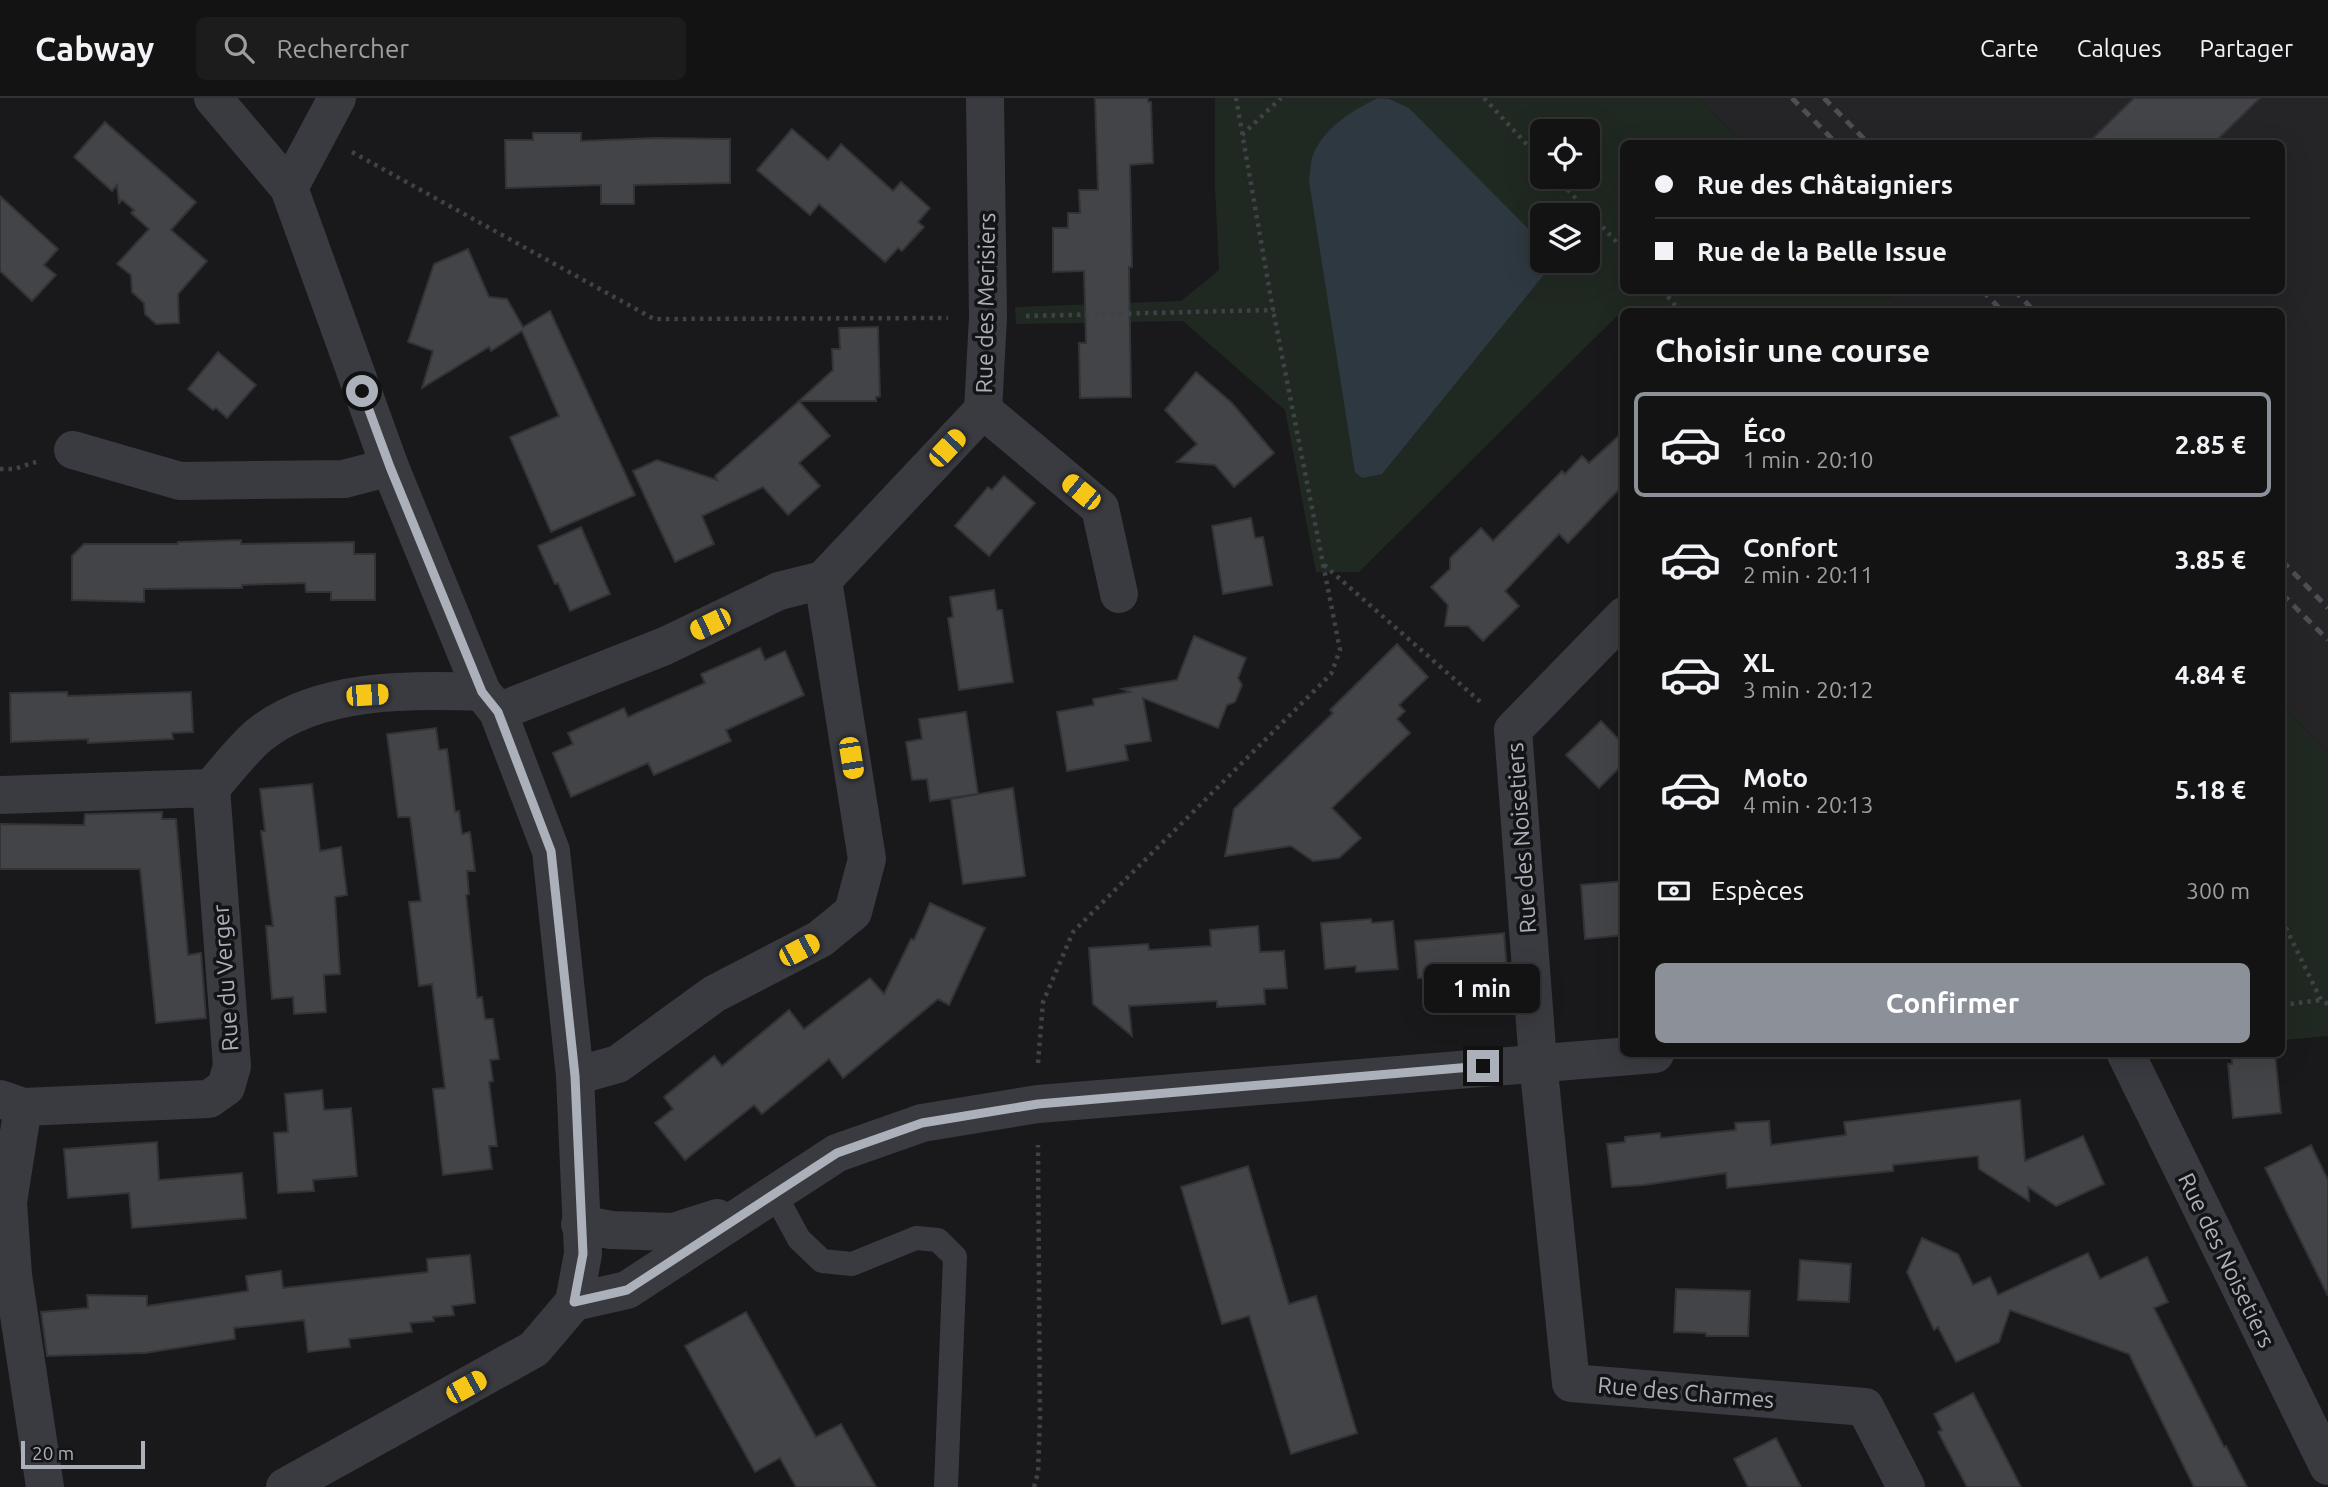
<!DOCTYPE html>
<html lang="fr">
<meta charset="utf-8">
<style>
:root{--surface:#131314;--page:#1c1c1d;--text:#f1f3f6;--muted:#9d9ea0;--line:#323234;--accent:#8c9099}
body{margin:0;font-family:Ubuntu,sans-serif;background:var(--page);color:var(--text);height:100vh;display:flex;flex-direction:column;font-size:26px;white-space:nowrap}
*{box-sizing:border-box;margin:0}
p{font-size:23px;color:var(--muted)}
.icon{flex:none;width:38px;height:38px;fill:none;stroke:currentColor;stroke-width:2;stroke-linecap:round;stroke-linejoin:round}
.map{position:relative;flex:1;overflow:hidden}
.sheet{position:absolute;left:1620px;top:210px;width:665px;height:749px;display:flex;flex-direction:column;background:var(--surface);border-radius:10px;box-shadow:0 7px 28px #0002,0 0 0 2px var(--line)}
.sheet>*{flex:none}
.hud{position:absolute;left:1620px;top:42px;width:665px;height:154px;border-radius:10px;box-shadow:0 7px 28px #0002,0 0 0 2px var(--line);display:grid;align-content:center;height:154px;padding:0 35px;background:var(--surface)}
.tools{position:absolute;left:1530px;top:21px;display:grid;gap:14px}
.tools a{display:grid;place-items:center;width:70px;height:70px;border-radius:10px;background:var(--surface);box-shadow:0 7px 28px #0002,0 0 0 2px var(--line);font-size:35px}
.scale{position:absolute;left:21px;bottom:18px;width:124px;box-sizing:border-box;padding-left:7px;border:4px solid #abb0bb;border-top:0;font-size:19px;line-height:24px;white-space:nowrap;color:#abb0bb;-webkit-text-stroke:5px #141416;paint-order:stroke}
.end{position:absolute;width:32px;height:32px;margin:-16px;border:9px solid #abb0bb;background:#111;box-shadow:0 0 0 4px #111}
.from{border-radius:50%}
.bubble{position:absolute;height:49px;border-radius:10px;background:var(--surface);box-shadow:0 7px 28px #0002,0 0 0 2px var(--line);font-size:23px;font-weight:700;line-height:49px;text-align:center}
.car{position:absolute;width:21px;height:42px;margin:-21px -10px;border-radius:9px;box-shadow:0 0 5px 2px #0007;background:linear-gradient(#f5c518 24%,#345 0 40%,#f5c518 0 76%,#345 0 86%,#f5c518 0)}
.hud b{display:flex;align-items:center;gap:24px;height:66px;font-size:26px}
.hud b+b{border-top:2px solid var(--line)}
.hud i{width:18px;height:18px;background:var(--text)}
ul{padding:0;list-style:none}
li{display:flex;align-items:center;gap:21px;height:105px;margin:0 14px 10px;padding:0 21px;border:4px solid transparent;border-radius:10px}
li div{flex:1}
li b{display:block;font-size:26px}
li em{font-style:normal;font-weight:700}
li.active{border-color:var(--accent)}
li>.icon{width:63px;height:63px;stroke-width:1.5}
h2{padding:0 35px;font-size:32px;line-height:84px}
.pay{display:flex;align-items:center;gap:18px;height:77px;padding:0 35px;font-size:26px}
.pay p{margin-inline-start:auto}
.primary-button{display:flex;gap:14px;margin-top:auto;padding:14px 35px}
.primary-button a{flex:1;height:80px;border-radius:10px;background:var(--accent);color:#fff;font-size:28px;font-weight:700;line-height:80px;text-align:center}
header{display:flex;align-items:center;gap:42px;box-sizing:border-box;height:98px;padding:0 35px;background:var(--surface);border-bottom:2px solid var(--line)}
header strong{font-size:33px}
nav{display:flex;gap:38px;margin-inline-start:auto;font-size:24px}
.search{width:490px;height:63px;background:var(--page);display:flex;align-items:center;gap:18px;box-sizing:border-box;padding:0 24px;border-radius:10px;color:var(--muted);font-size:26px}
.map>svg:first-child{display:block}
.built{fill:#252528}
.green{fill:#202921;fill-rule:evenodd}
.water{fill:#2e3840}
.building{fill:#434448;stroke:#333337;stroke-width:2}
.lines{fill:none;stroke-linecap:round;stroke-linejoin:round}
.path{stroke:#3f4247;stroke-width:4.5;stroke-dasharray:3.5 5;stroke-linecap:butt}
.lane{stroke:#3a3b40;stroke-width:24}
.street{stroke:#3a3b40;stroke-width:38}
.rail{stroke:#4c4f55;stroke-width:5;stroke-dasharray:9 7;stroke-linecap:butt}
.route{stroke:#abb0bb;stroke-width:9}
.labels{text-anchor:middle;dominant-baseline:central;stroke-width:7;stroke-linejoin:round;paint-order:stroke}
.street-label{font-size:23px;fill:#abb0bb;stroke:#141416}
</style>
<header>
<strong>Cabway</strong>
<div class="search"><svg class="icon" aria-label="search" viewBox="0 0 24 24"><circle cx="10" cy="10" r="6"/><path d="M15 15l6 6"/></svg>Rechercher</div>
<nav><a>Carte</a><a>Calques</a><a>Partager</a></nav>
</header>
<div class="map">
<svg width="2328" height="1389" viewBox="0 0 2328 1389">
<rect width="100%" height="100%" fill="#19191b"/>
<path class="built" d="M1699,0H2328V655L2282,607V214L1904,213L1883,193L2282,192V46L1742,45Z"/>
<g class="green">
<path d="M1215,0H1699L1742,45L1624,46V192L1883,193L1904,213L1624,214V224L1617,218L1359,474H1316L1285,312L1183,223L1016,226L1015,209L1181,203L1219,172L1215,89ZM1542,33H1587V79H1542ZM1542,117H1587V163H1542Z"/>
<path d="M2282,607L2328,655V938L2282,942V868L2284,867L2282,863Z"/>
</g>
<path class="water" d="M1378,0L1389,1L1409,10L1542,145V163H1555L1382,376L1362,380L1355,374L1309,83C1310,76 1310,67 1312,60C1322,31 1351,13 1378,0Z"/>
<g class="building">
<path d="M1095,0H1148V4H1151L1153,65L1130,67L1132,169H1129L1131,299L1080,300L1079,245H1086L1084,173L1053,174V130H1068V115H1080L1079,92H1098Z"/>
<path d="M2134,0H2260L2213,46H2087Z"/>
<path d="M105,24L196,104L171,132L207,163L178,196L179,225L156,226L145,216L144,205L132,194L131,177L117,166L149,131L131,115L134,112L122,102L119,105L117,87L112,93L74,59Z"/>
<path d="M792,31L828,62L841,46L893,93L901,84L930,110L918,124L924,129L902,153L898,150L885,164L819,106L810,117L757,72Z"/>
<path d="M533,35H581V43L656,40L730,41V85L634,87V106H601V87L506,90L505,42H533Z"/>
<path d="M0,98L58,151L44,167L56,177L32,203L0,173Z"/>
<path d="M468,151L489,199L507,201L523,229L550,213L635,397L551,434L510,339L559,318L522,233L491,253L489,249L422,290L433,253L408,244L434,166Z"/>
<path d="M878,229L880,298L876,299V303H799L833,272L832,251H840L839,230Z"/>
<path d="M218,254L256,287L227,320L216,310L213,312L188,291Z"/>
<path d="M1196,274L1232,305L1274,355L1234,389L1215,367L1177,364L1197,346L1165,312Z"/>
<path d="M799,303L830,338L799,365L820,388L788,417L763,389L702,418L714,446L675,464L633,373L657,362L717,382L715,378Z"/>
<path d="M1624,333V386L1568,445L1559,436L1505,493L1519,508L1483,543L1468,528H1445L1448,507L1431,489L1450,471V460L1481,430L1493,443L1562,373L1565,376L1582,358L1589,365Z"/>
<path d="M1004,378L1035,405L989,458L955,428L988,389L992,392Z"/>
<path d="M1251,420L1255,440L1263,439L1272,487L1223,496L1212,428Z"/>
<path d="M581,429L610,496L570,513L558,485L555,486L538,448Z"/>
<path d="M241,442V446L354,444V456H375V502H331V494H306L305,485L242,487V490L144,491V504L72,502V458L84,446H178V444Z"/>
<path d="M994,492L997,512H1002L1013,584L959,592L948,520L953,519L950,499Z"/>
<path d="M1194,538L1246,560L1238,580L1242,587L1235,604L1227,607L1218,630L1143,600L1151,643L1125,647L1128,662L1067,673L1057,614L1094,607L1093,601L1130,594L1122,591L1177,582Z"/>
<path d="M1397,546L1428,579L1399,607L1405,613L1397,621L1410,635L1332,710L1361,740L1339,760L1313,763L1291,748L1225,758L1234,711L1333,615L1330,612Z"/>
<path d="M760,550L765,562L785,553L804,597L726,632L731,643L654,677L648,665L571,699L553,655L573,646L568,635L624,610L628,619L705,585L701,576Z"/>
<path d="M67,594L68,598L191,594L193,634L172,635L173,641L88,645V641L11,644L10,595Z"/>
<path d="M966,614L978,696L930,703L927,681L912,682L906,644L922,641L919,621Z"/>
<path d="M1601,623L1624,647V665L1599,690L1566,657Z"/>
<path d="M436,630L439,652L447,651L455,714L459,713L462,736L470,734L475,773H467L469,796L466,797L477,900L482,899L485,921H493L499,961L490,962L493,983L489,984L497,1048H489L492,1071L443,1077L433,991L445,990L432,886L419,888L409,804L421,803L410,719H398L387,636Z"/>
<path d="M312,686L320,753L341,749L347,797L335,799L340,876L324,877L326,914L294,916L293,899L272,901L266,828H273L261,733H265L260,691Z"/>
<path d="M1013,690L1025,778L963,786L951,701Z"/>
<path d="M162,714V721H176L188,857L201,855L206,920L156,925L140,771H0V726L84,727L85,716Z"/>
<path d="M1624,783V837L1585,841L1581,787Z"/>
<path d="M930,805L985,830L949,907L938,901L843,980L829,961L762,1016L754,1007L685,1062L655,1025L673,1011L664,999L714,958L722,968L789,912L804,931L870,880L884,896L911,841L914,842Z"/>
<path d="M1371,821L1372,825L1393,823L1398,871L1356,874V868L1325,871L1321,825Z"/>
<path d="M1258,828L1260,854L1284,853L1287,890L1264,891L1265,906L1217,909V903L1129,908L1132,938L1093,906L1089,850L1148,846L1149,852L1211,848L1210,832Z"/>
<path d="M1504,835L1507,873L1480,875L1482,895L1429,899L1428,880H1418L1415,843Z"/>
<path d="M2232,956H2275L2281,1015L2233,1020L2228,966H2232Z"/>
<path d="M322,992L324,1012L351,1010L357,1078L313,1082L314,1093L278,1095L274,1035L288,1034L285,996Z"/>
<path d="M2020,1002L2025,1063L2083,1038L2104,1086L2056,1108L2028,1089L2029,1103L1979,1071L1978,1058L1893,1067V1073L1727,1090L1726,1075L1644,1087L1612,1089L1607,1046L1625,1044V1039L1660,1035L1661,1040L1736,1032L1735,1025L1769,1023L1771,1047L1846,1037L1844,1024Z"/>
<path d="M157,1044L159,1082L242,1075L246,1120L132,1130L129,1095L68,1100L64,1051Z"/>
<path d="M2311,1047L2328,1082V1198L2265,1070Z"/>
<path d="M1248,1068L1289,1206L1316,1198L1357,1335L1291,1356L1249,1218L1222,1226L1181,1089Z"/>
<path d="M1922,1140L1958,1156L1973,1187L1990,1179L1998,1197L2088,1155L2100,1181L2147,1159L2168,1204L2154,1210L2224,1349L2226,1348L2247,1389H2194L2129,1256L2010,1212L1999,1244L1956,1264L1938,1229L1934,1232L1907,1174Z"/>
<path d="M470,1157L475,1205L452,1208L454,1217L433,1219L434,1223L410,1225L412,1234L349,1241L350,1249L308,1254L304,1222L234,1230L235,1241L145,1255L47,1258L41,1214L88,1210L87,1197L147,1198V1208L248,1193L246,1178L281,1173L283,1190L428,1174L427,1161Z"/>
<path d="M1800,1162L1851,1166L1849,1204L1798,1202Z"/>
<path d="M1676,1191L1750,1193L1748,1238H1706V1235L1674,1234Z"/>
<path d="M746,1214L816,1339L841,1326L876,1389H796L780,1360L755,1374L685,1248Z"/>
<path d="M1973,1295L2021,1389H1967L1938,1334L1942,1332L1934,1316Z"/>
<path d="M1776,1340L1801,1389H1748L1734,1361Z"/>
</g>
<g class="lines">
<g class="path">
<path d="M1484,0L1542,63"/>
<path d="M1242,37L1281,0"/>
<path d="M352,54L654,221L948,220"/>
<path d="M1556,79L1624,152"/>
<path d="M1662,192L1681,214"/>
<path d="M1026,218L1273,212L1236,0"/>
<path d="M0,371H14L36,364"/>
<path d="M1324,467L1484,607"/>
<path d="M2282,822L2321,902L2328,906"/>
<path d="M2282,907L2321,902"/>
<path d="M1038,965L1043,904L1073,834L1331,576L1340,552L1273,212"/>
<path d="M1034,1389L1038,1375L1040,1320L1038,1047"/>
</g>
<path class="lane" d="M774,1095L799,1141L822,1163L852,1166L916,1140L938,1142L955,1159L946,1389"/>
<g class="street">
<path d="M213,0L289,90"/>
<path d="M337,0L289,90L390,369L482,594L498,614L551,753L575,978L583,1156L574,1204"/>
<path d="M983,312L1100,410L1119,496"/>
<path d="M73,352L180,383L344,381L390,369"/>
<path d="M1624,518L1513,632L1538,964L1571,1285L1865,1309L1906,1389"/>
<path d="M498,614L665,548L779,493L823,482"/>
<path d="M211,690C226,673 241,653 258,638C316,590 411,591 482,594"/>
<path d="M0,697L211,690L232,968L226,989L209,1001L23,1009L0,1001"/>
<path d="M2126,956L2328,1368"/>
<path d="M575,978L618,966L714,896L820,841L853,814L867,761L823,482L983,312L988,219L985,0"/>
<path d="M23,1009L8,1104L13,1177L45,1389"/>
<path d="M580,1126L611,1132L673,1134L717,1120"/>
<path d="M285,1389L534,1251L574,1204L627,1192L837,1055L922,1025L1038,1006L1655,956"/>
</g>
<g class="rail">
<path d="M1792,0L1837,46"/>
<path d="M1824,0L1869,46"/>
<path d="M1982,192L2003,214"/>
<path d="M2014,192L2035,214"/>
<path d="M2282,463L2328,510"/>
<path d="M2282,496L2328,542"/>
</g>
</g>
<g class="lines">
<path class="route" d="M362,293L390,369L482,594L498,614L551,753L575,978L583,1156L574,1204L627,1192L837,1055L922,1025L1038,1006L1483,968"/>
</g>
<g class="labels">
<g class="street-label">
<text transform="translate(985 205) rotate(-89)">Rue des Merisiers</text>
<text transform="translate(1521 740) rotate(-94)">Rue des Noisetiers</text>
<text transform="translate(225 880) rotate(-94)">Rue du Verger</text>
<text transform="translate(2227 1162) rotate(64)">Rue des Noisetiers</text>
<text transform="translate(1686 1294) rotate(5)">Rue des Charmes</text>
</g>
</g>
</svg>
<div class="tools">
<a><svg class="icon" aria-label="locate" viewBox="0 0 24 24"><circle cx="12" cy="12" r="6"/><path d="M12 2v4M12 18v4M2 12h4M18 12h4"/></svg></a>
<a><svg class="icon" aria-label="layers" viewBox="0 0 24 24"><path d="M12 4l9 5-9 5-9-5zM3 14l9 5 9-5"/></svg></a>
</div>
<div class="scale">20 m</div>
<i class="end from" style="left:362px;top:293px"></i>
<i class="end" style="left:1483px;top:968px"></i>
<div class="bubble" style="left:1424px;top:866px;width:116px">1 min</div>
<i class="car" style="left:947px;top:350px;rotate:43deg"></i>
<i class="car" style="left:1081px;top:394px;rotate:309deg"></i>
<i class="car" style="left:710px;top:526px;rotate:244deg"></i>
<i class="car" style="left:367px;top:597px;rotate:86deg"></i>
<i class="car" style="left:851px;top:660px;rotate:171deg"></i>
<i class="car" style="left:799px;top:852px;rotate:62deg"></i>
<i class="car" style="left:466px;top:1289px;rotate:61deg"></i>
<div class="hud">
<b><i class="from"></i>Rue des Châtaigniers</b>
<b><i></i>Rue de la Belle Issue</b>
</div>
<section class="sheet">
<h2>Choisir une course</h2>
<ul>
<li class="active"><svg class="icon" aria-label="car" viewBox="0 0 24 24"><path d="M5 17H2v-5l4-1 3-4h7l3 4 3 1v5h-3M9 17h6M6 11h13"/><circle cx="7" cy="17" r="2"/><circle cx="17" cy="17" r="2"/></svg><div><b>Éco</b><p>1 min · 20:10</p></div><em>2.85 €</em></li>
<li><svg class="icon" aria-label="car" viewBox="0 0 24 24"><path d="M5 17H2v-5l4-1 3-4h7l3 4 3 1v5h-3M9 17h6M6 11h13"/><circle cx="7" cy="17" r="2"/><circle cx="17" cy="17" r="2"/></svg><div><b>Confort</b><p>2 min · 20:11</p></div><em>3.85 €</em></li>
<li><svg class="icon" aria-label="car" viewBox="0 0 24 24"><path d="M5 17H2v-5l4-1 3-4h7l3 4 3 1v5h-3M9 17h6M6 11h13"/><circle cx="7" cy="17" r="2"/><circle cx="17" cy="17" r="2"/></svg><div><b>XL</b><p>3 min · 20:12</p></div><em>4.84 €</em></li>
<li><svg class="icon" aria-label="car" viewBox="0 0 24 24"><path d="M5 17H2v-5l4-1 3-4h7l3 4 3 1v5h-3M9 17h6M6 11h13"/><circle cx="7" cy="17" r="2"/><circle cx="17" cy="17" r="2"/></svg><div><b>Moto</b><p>4 min · 20:13</p></div><em>5.18 €</em></li>
</ul>
<div class="pay"><svg class="icon" aria-label="cash" viewBox="0 0 24 24"><path d="M3 7h18v10H3z"/><circle cx="12" cy="12" r="2"/></svg>Espèces<p>300 m</p></div>
<div class="primary-button"><a>Confirmer</a></div>
</section>
</div>
